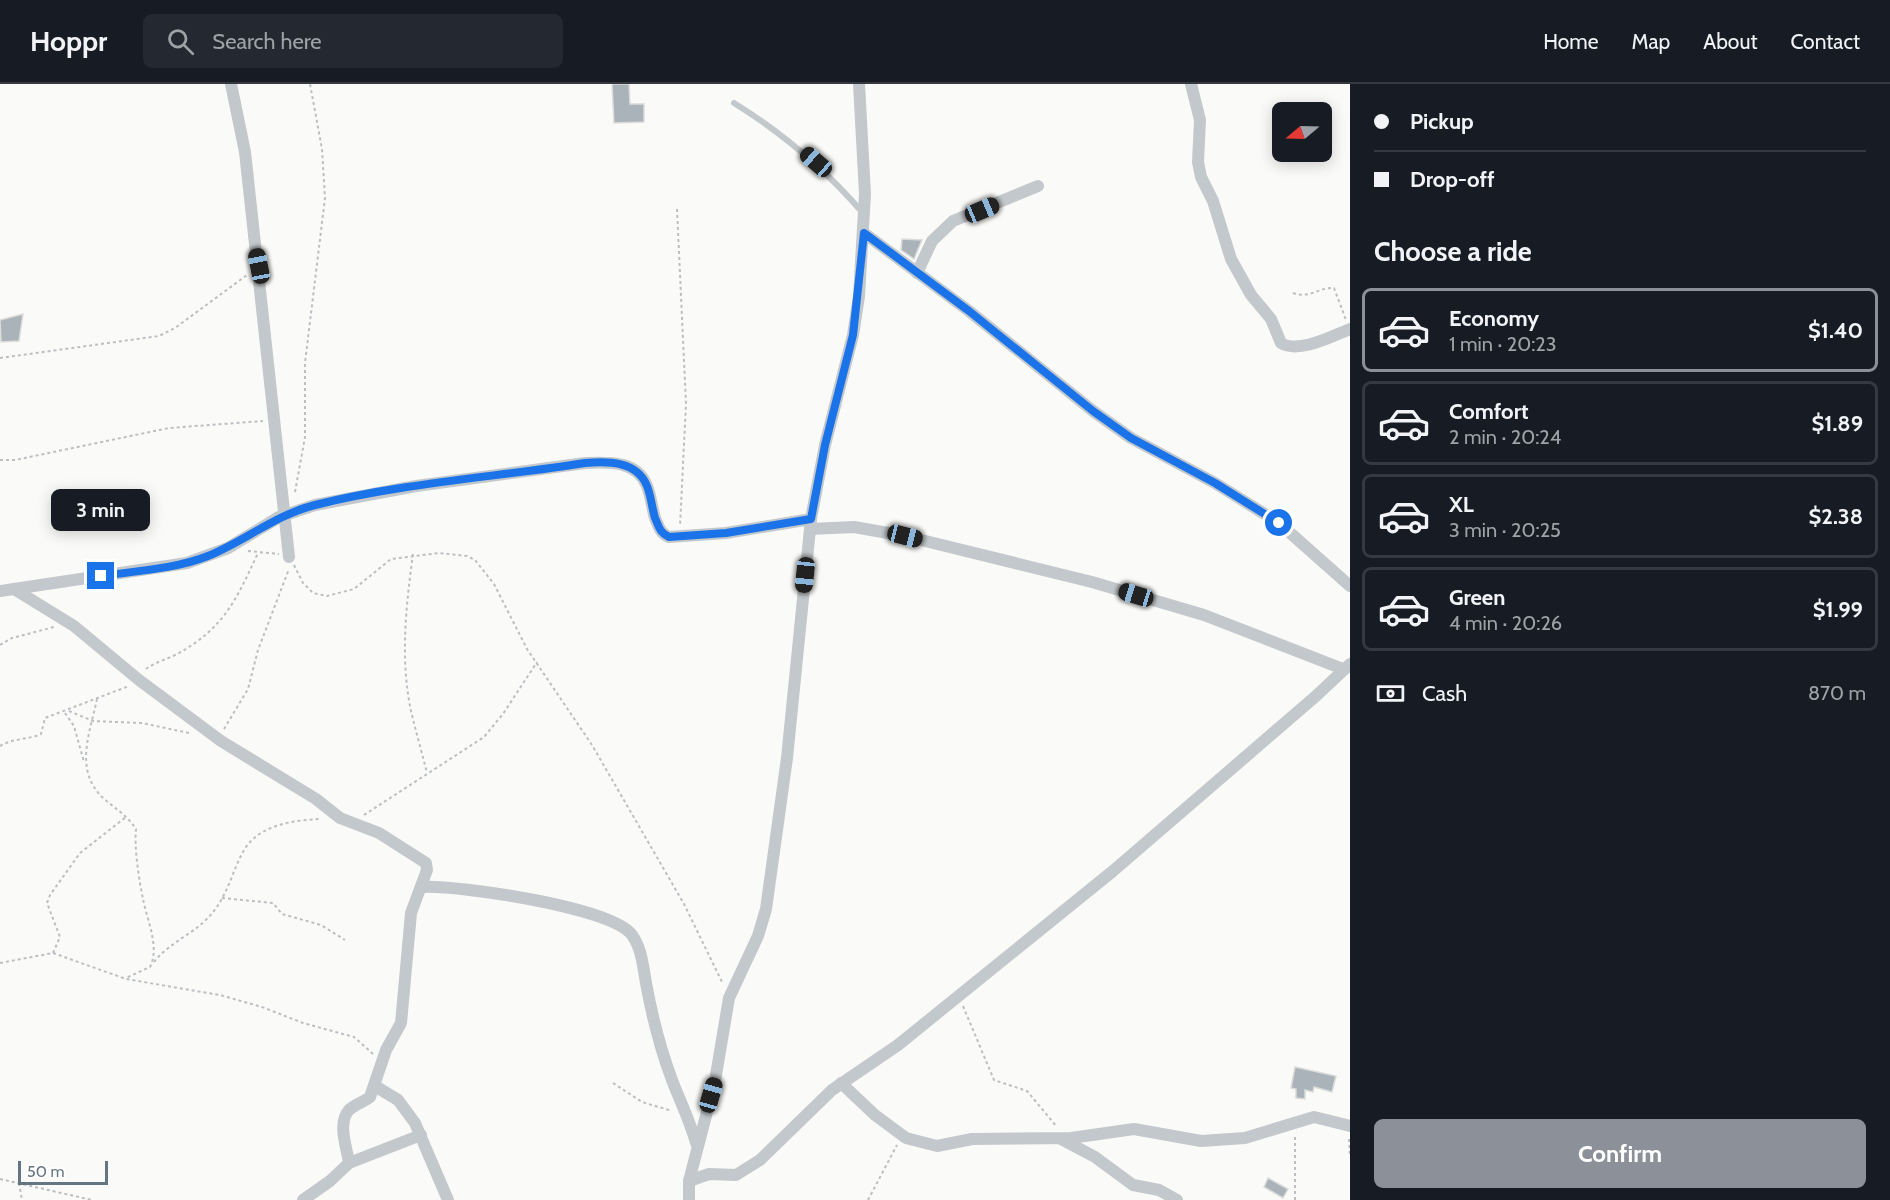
<!DOCTYPE html>
<meta charset="utf-8">
<style>
:root{--surface:#171b24;--page:#242831;--text:#f1f3f6;--muted:#9ea1a6;--line:#363941;--accent:#8c9099}
body{margin:0;font-family:Cabin,sans-serif;background:var(--page);color:var(--text);height:100vh;display:flex;flex-direction:column;font-size:22px;white-space:nowrap}
*{box-sizing:border-box;margin:0}
p{font-size:20px;color:var(--muted)}
.icon{flex:none;width:33px;height:33px;fill:none;stroke:currentColor;stroke-width:2;stroke-linecap:round;stroke-linejoin:round}
.map{position:relative;flex:1;overflow:hidden}
.side{display:flex;flex-direction:column;background:var(--surface);width:540px}
.side>*{flex:none}
.guide{display:grid;align-content:center;height:132px;padding:0 24px;background:var(--surface)}
.needle{width:39px;rotate:251deg}
.controls{position:absolute;left:1272px;top:18px;display:grid;gap:12px}
.controls a{display:grid;place-items:center;width:60px;height:60px;border-radius:9px;background:var(--surface);box-shadow:0 3px 15px #0003;font-size:30px}
.scale{position:absolute;left:18px;bottom:15px;width:90px;box-sizing:border-box;padding-left:6px;border:3px solid #657683;border-top:0;font-size:16px;line-height:21px;white-space:nowrap;color:#657683;-webkit-text-stroke:4px #fff;paint-order:stroke}
.end{position:absolute;width:27px;height:27px;margin:-14px;border:8px solid #1a73e8;background:#fff;box-shadow:0 0 0 3px #fff}
.from{border-radius:50%}
.bubble{position:absolute;height:42px;border-radius:9px;background:var(--surface);box-shadow:0 3px 15px #0003;font-size:20px;font-weight:700;line-height:42px;text-align:center}
.car{position:absolute;width:18px;height:36px;margin:-18px -9px;border-radius:8px;box-shadow:0 0 4px 2px #0007;background:linear-gradient(#222 24%,#8ab4d8 0 40%,#222 0 76%,#8ab4d8 0 86%,#222 0)}
.guide b{display:flex;align-items:center;gap:21px;height:57px;font-size:22px}
.guide b+b{border-top:2px solid var(--line)}
.guide i{width:15px;height:15px;background:var(--text)}
ul{padding:0;list-style:none}
li{display:flex;align-items:center;gap:18px;height:84px;margin:0 12px 9px;padding:0 12px;border:3px solid var(--line);border-radius:9px}
li div{flex:1}
li b{display:block;font-size:22px}
li em{font-style:normal;font-weight:700}
li.current{border-color:var(--accent)}
li>.icon{width:54px;height:54px;stroke-width:1.5}
h2{padding:0 24px;font-size:27px;line-height:72px}
.pay{display:flex;align-items:center;gap:15px;height:66px;padding:0 24px;font-size:22px}
.pay p{margin-inline-start:auto}
.action{display:flex;gap:12px;margin-top:auto;padding:12px 24px}
.action a{flex:1;height:69px;border-radius:9px;background:var(--accent);color:#fff;font-size:24px;font-weight:700;line-height:69px;text-align:center}
header{display:flex;align-items:center;gap:36px;box-sizing:border-box;height:84px;padding:0 30px;background:var(--surface);border-bottom:2px solid var(--line)}
header strong{font-size:28px}
nav{display:flex;gap:33px;margin-inline-start:auto;font-size:21px}
.search{width:420px;height:54px;background:var(--page);display:flex;align-items:center;gap:15px;box-sizing:border-box;padding:0 21px;border-radius:9px;color:var(--muted);font-size:22px}
main{display:flex;flex:1;min-height:0}
.map>svg:first-child{display:block}
.building{fill:#aab3b9;stroke:#dcdcda;stroke-width:1.5}
.lines{fill:none;stroke-linecap:round;stroke-linejoin:round}
.path{stroke:#bbbfc2;stroke-width:2;stroke-dasharray:3 3;stroke-linecap:butt}
.lane{stroke:#c3c8cc;stroke-width:6}
.street{stroke:#c3c8cc;stroke-width:12}
.route{stroke:#1a73e8;stroke-width:8}
</style>
<header>
<strong>Hoppr</strong>
<div class="search"><svg class="icon" aria-label="search" viewBox="0 0 24 24"><circle cx="10" cy="10" r="6"/><path d="M15 15l6 6"/></svg>Search here</div>
<nav><a>Home</a><a>Map</a><a>About</a><a>Contact</a></nav>
</header>
<main>
<div class="map">
<svg width="1350" height="1116" viewBox="0 0 1350 1116">
<rect width="100%" height="100%" fill="#fafaf8"/>
<g class="building">
<path d="M612,0H629L630,20H644V38L614,39Z"/>
<path d="M902,155L922,156L914,175L901,166Z"/>
<path d="M23,230L19,257L1,258L0,236Z"/>
<path d="M1295,983L1336,992L1332,1008L1314,1003L1313,1008L1305,1006V1015L1296,1014V1005L1291,1004Z"/>
<path d="M1268,1094L1288,1105L1283,1114L1264,1103Z"/>
</g>
<g class="lines">
<g class="path">
<path d="M677,125L686,320L680,442"/>
<path d="M1293,209C1310,215 1319,203 1334,204L1346,236"/>
<path d="M0,274L159,252L175,244L247,191"/>
<path d="M0,376H15L169,344L263,337"/>
<path d="M295,408L305,353V279L325,114L322,65L310,0"/>
<path d="M248,467L279,470"/>
<path d="M413,470C406,522 400,575 411,627C416,648 422,669 427,689"/>
<path d="M294,481L303,499L313,509L327,512L354,505L391,475L439,469L467,472L475,476L494,500L527,565L592,661L684,820L723,900"/>
<path d="M0,561L12,554L54,543"/>
<path d="M146,585C155,578 168,575 179,569C225,543 237,514 258,469"/>
<path d="M97,615C90,649 74,685 102,713C114,724 127,731 136,745C134,764 139,796 143,815C147,836 160,863 150,883L126,894"/>
<path d="M69,627L93,637L142,639L189,649"/>
<path d="M65,629L74,642L84,678"/>
<path d="M224,645L248,605L258,566L289,485"/>
<path d="M0,662C13,654 28,656 41,650L45,634L129,602"/>
<path d="M364,731L484,653L503,630L537,578"/>
<path d="M222,814L273,819L282,830L321,841L345,856"/>
<path d="M53,869L60,853L47,819L50,811L80,769L126,733"/>
<path d="M154,878C169,858 197,849 213,828C229,809 233,783 246,763C262,740 296,736 321,735"/>
<path d="M0,879L53,869L126,895L220,911L262,923L303,939L354,953L373,970"/>
<path d="M963,922L994,996L1027,1007L1057,1043"/>
<path d="M613,999L642,1018L672,1027"/>
<path d="M1349,1055L1350,1072"/>
<path d="M0,1095L92,1116"/>
<path d="M19,1099L22,1116"/>
<path d="M868,1116L897,1061"/>
<path d="M1295,1116V1051"/>
</g>
<path class="lane" d="M734,19C784,50 824,84 862,128"/>
<g class="street">
<path d="M231,0L245,68L289,473"/>
<path d="M1191,0L1200,36L1198,78L1201,93L1213,117L1231,175L1251,211L1271,235L1281,259C1299,270 1332,252 1350,245"/>
<path d="M864,149L969,227L1093,327L1131,354L1215,399L1279,439L1350,502"/>
<path d="M917,189L932,157L953,137L1038,102"/>
<path d="M810,445L854,443L905,452L1092,498L1204,531L1343,585"/>
<path d="M14,505L74,542L139,596L221,657L316,715L340,734L379,749L426,779L427,786L411,829L401,939L386,966L370,1013C364,1018 355,1020 349,1026C337,1039 347,1064 349,1079"/>
<path d="M0,507L187,479L228,464L279,433L315,421L416,402L585,379C608,378 637,376 647,402C651,412 652,424 655,434C659,443 660,449 669,453L726,449L811,435"/>
<path d="M422,803C459,801 611,823 632,851C642,865 643,883 646,899C652,932 660,964 672,996C680,1017 690,1037 696,1059"/>
<path d="M841,999L875,1031L906,1054L937,1062L972,1055L1071,1054L1134,1045L1201,1057L1245,1054L1314,1033L1350,1042"/>
<path d="M375,1002L398,1016L415,1039L448,1116"/>
<path d="M1061,1055L1095,1073L1133,1101L1159,1106L1177,1116"/>
<path d="M689,1097L709,1090L736,1091L760,1076L832,1006L898,961L1113,787L1316,612L1350,580"/>
<path d="M303,1116L330,1097L349,1079L421,1051"/>
<path d="M689,1116V1097L715,997L729,914L758,852L766,825L787,674L811,435L825,361L853,251L859,212L865,110L859,0"/>
</g>
</g>
<g class="lines">
<path class="route" d="M101,492C136,487 175,485 208,472C245,457 275,431 315,421C403,399 496,393 585,379C608,377 637,377 647,402C651,412 652,424 655,434C659,443 660,449 669,453L726,449L811,435L825,361L853,251L864,149L969,227L1093,327L1131,354L1215,399L1279,439"/>
</g>
</svg>
<div class="controls">
<a><svg class="needle" viewBox="-14 -14 28 28"><path d="M0-13l5 13h-10z" fill="#e53935"/><path d="M0 13l5-13h-10z" fill="#9ea1a6"/></svg></a>
</div>
<div class="scale">50 m</div>
<i class="end from" style="left:1279px;top:439px"></i>
<i class="end" style="left:101px;top:492px"></i>
<div class="bubble" style="left:51px;top:405px;width:99px">3 min</div>
<i class="car" style="left:816px;top:78px;rotate:311deg"></i>
<i class="car" style="left:982px;top:126px;rotate:67deg"></i>
<i class="car" style="left:259px;top:182px;rotate:349deg"></i>
<i class="car" style="left:905px;top:452px;rotate:104deg"></i>
<i class="car" style="left:805px;top:491px;rotate:186deg"></i>
<i class="car" style="left:1136px;top:511px;rotate:287deg"></i>
<i class="car" style="left:711px;top:1011px;rotate:16deg"></i>
</div>
<section class="side">
<div class="guide">
<b><i class="from"></i>Pickup</b>
<b><i></i>Drop-off</b>
</div>
<h2>Choose a ride</h2>
<ul>
<li class="current"><svg class="icon" aria-label="car" viewBox="0 0 24 24"><path d="M5 17H2v-5l4-1 3-4h7l3 4 3 1v5h-3M9 17h6M6 11h13"/><circle cx="7" cy="17" r="2"/><circle cx="17" cy="17" r="2"/></svg><div><b>Economy</b><p>1 min · 20:23</p></div><em>$1.40</em></li>
<li><svg class="icon" aria-label="car" viewBox="0 0 24 24"><path d="M5 17H2v-5l4-1 3-4h7l3 4 3 1v5h-3M9 17h6M6 11h13"/><circle cx="7" cy="17" r="2"/><circle cx="17" cy="17" r="2"/></svg><div><b>Comfort</b><p>2 min · 20:24</p></div><em>$1.89</em></li>
<li><svg class="icon" aria-label="car" viewBox="0 0 24 24"><path d="M5 17H2v-5l4-1 3-4h7l3 4 3 1v5h-3M9 17h6M6 11h13"/><circle cx="7" cy="17" r="2"/><circle cx="17" cy="17" r="2"/></svg><div><b>XL</b><p>3 min · 20:25</p></div><em>$2.38</em></li>
<li><svg class="icon" aria-label="car" viewBox="0 0 24 24"><path d="M5 17H2v-5l4-1 3-4h7l3 4 3 1v5h-3M9 17h6M6 11h13"/><circle cx="7" cy="17" r="2"/><circle cx="17" cy="17" r="2"/></svg><div><b>Green</b><p>4 min · 20:26</p></div><em>$1.99</em></li>
</ul>
<div class="pay"><svg class="icon" aria-label="cash" viewBox="0 0 24 24"><path d="M3 7h18v10H3z"/><circle cx="12" cy="12" r="2"/></svg>Cash<p>870 m</p></div>
<div class="action"><a>Confirm</a></div>
</section>
</main>
